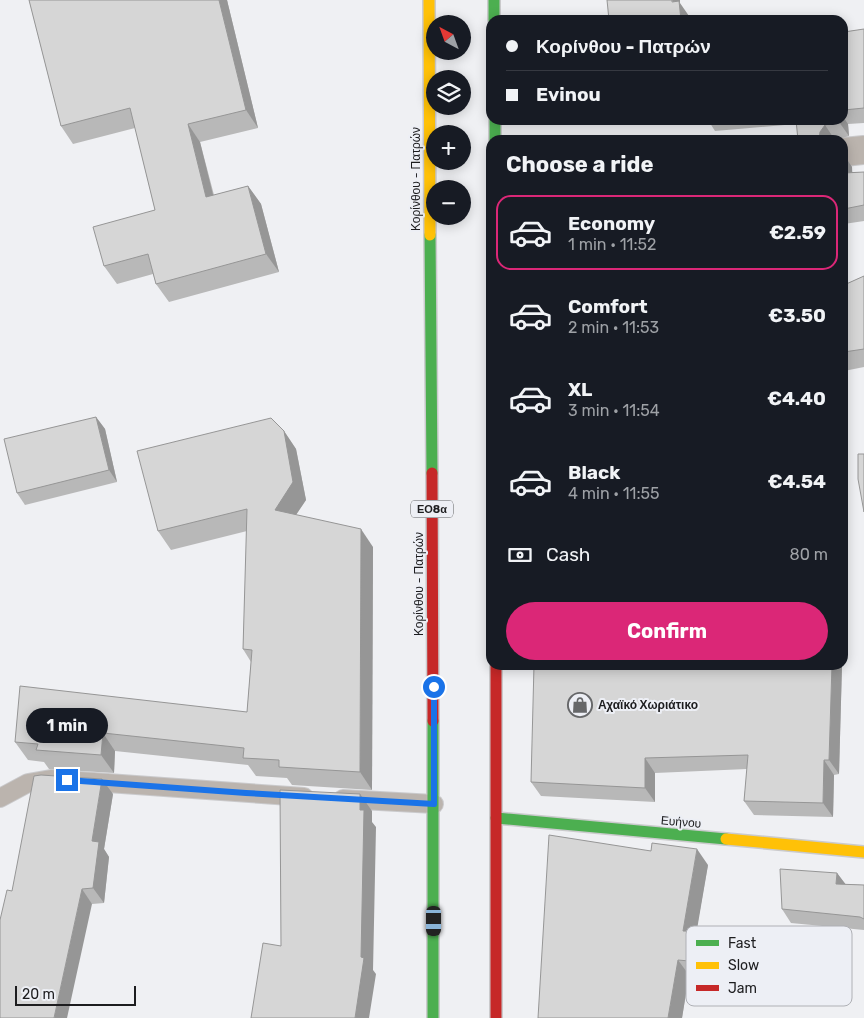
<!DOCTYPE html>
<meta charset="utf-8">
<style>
:root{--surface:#171b24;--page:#242831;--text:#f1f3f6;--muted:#9ea1a6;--line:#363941;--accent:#db2777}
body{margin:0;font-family:Rubik,sans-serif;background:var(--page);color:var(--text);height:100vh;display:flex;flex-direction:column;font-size:19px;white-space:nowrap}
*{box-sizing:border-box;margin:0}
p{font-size:16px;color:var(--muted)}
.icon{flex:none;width:28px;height:28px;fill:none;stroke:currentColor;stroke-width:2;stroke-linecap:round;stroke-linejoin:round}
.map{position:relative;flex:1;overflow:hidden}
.side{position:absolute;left:486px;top:135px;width:362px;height:535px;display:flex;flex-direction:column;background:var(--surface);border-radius:15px;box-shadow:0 2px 12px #0003}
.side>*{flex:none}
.banner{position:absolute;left:486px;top:15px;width:362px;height:110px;border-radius:15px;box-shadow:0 2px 12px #0003;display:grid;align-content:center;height:110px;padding:0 20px;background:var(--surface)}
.needle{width:32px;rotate:319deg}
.fabs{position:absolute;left:426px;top:15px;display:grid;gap:10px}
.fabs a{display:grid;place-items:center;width:45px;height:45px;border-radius:50%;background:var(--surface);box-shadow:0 2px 12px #0003;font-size:25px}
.scale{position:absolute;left:15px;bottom:12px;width:121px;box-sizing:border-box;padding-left:5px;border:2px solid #1d1d1f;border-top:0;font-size:14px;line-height:18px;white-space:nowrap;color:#1d1d1f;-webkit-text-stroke:4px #edeff5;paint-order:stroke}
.end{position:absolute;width:22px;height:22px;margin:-11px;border:6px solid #1a73e8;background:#fff;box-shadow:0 0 0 2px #fff}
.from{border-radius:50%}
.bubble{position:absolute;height:35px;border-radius:18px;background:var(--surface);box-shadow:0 2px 12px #0003;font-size:16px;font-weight:700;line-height:35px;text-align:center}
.car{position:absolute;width:15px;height:30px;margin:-15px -8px;border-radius:6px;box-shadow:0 0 4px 1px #0007;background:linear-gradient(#222 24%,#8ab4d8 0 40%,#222 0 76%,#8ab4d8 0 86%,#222 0)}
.banner b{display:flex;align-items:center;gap:18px;height:48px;font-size:19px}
.banner b+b{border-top:1px solid var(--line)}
.banner i{width:12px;height:12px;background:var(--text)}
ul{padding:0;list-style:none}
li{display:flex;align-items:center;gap:15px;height:75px;margin:0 10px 8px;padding:0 10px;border:2px solid transparent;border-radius:15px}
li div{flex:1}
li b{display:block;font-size:19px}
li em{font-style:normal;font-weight:700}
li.selected{border-color:var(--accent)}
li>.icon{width:45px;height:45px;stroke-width:1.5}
h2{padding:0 20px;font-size:22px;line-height:60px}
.pay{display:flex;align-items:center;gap:12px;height:55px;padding:0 20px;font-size:19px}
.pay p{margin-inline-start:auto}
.button{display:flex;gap:10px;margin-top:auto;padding:10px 20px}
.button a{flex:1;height:58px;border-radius:30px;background:var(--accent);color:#fff;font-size:20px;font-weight:700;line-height:58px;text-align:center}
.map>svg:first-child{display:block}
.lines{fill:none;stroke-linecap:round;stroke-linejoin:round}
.lane-casing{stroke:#cacacc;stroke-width:20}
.street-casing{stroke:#cacacc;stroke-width:30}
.fast-casing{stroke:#cacacc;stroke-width:14}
.slow-casing{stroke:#cacacc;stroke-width:14}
.jam-casing{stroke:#cacacc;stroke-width:14}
.lane{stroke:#bbb4ae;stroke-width:18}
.street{stroke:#bbb4ae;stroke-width:28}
.fast{stroke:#4caf50;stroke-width:11}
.slow{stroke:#ffc107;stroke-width:11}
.jam{stroke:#c62828;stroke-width:11}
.wall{fill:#b8b8b8}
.shaded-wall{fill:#969696}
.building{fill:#d6d6d6;stroke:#969696}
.route{stroke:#1a73e8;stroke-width:6}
.labels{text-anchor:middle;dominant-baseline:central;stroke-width:4;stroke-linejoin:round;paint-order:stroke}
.shield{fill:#edeff5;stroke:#5b5c5f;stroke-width:1}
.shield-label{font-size:11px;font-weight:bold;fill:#1d1d1f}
.street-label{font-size:12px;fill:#1d1d1f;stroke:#edeff5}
.poi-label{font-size:12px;font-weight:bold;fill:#1d1d1f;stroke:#edeff5;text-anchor:start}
.key{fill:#edeff5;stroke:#afb0b5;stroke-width:1}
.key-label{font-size:14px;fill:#1d1d1f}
</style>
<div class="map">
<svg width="864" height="1018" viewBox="0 0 864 1018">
<rect width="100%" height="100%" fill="#eff0f3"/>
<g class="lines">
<defs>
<g id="lane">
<path d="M0,798L28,783L51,779L304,797"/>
<path d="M343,799L434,804"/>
</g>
<path id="street" d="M844,152L864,150"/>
<g id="fast">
<path d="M494,0V20"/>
<path d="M495,120V140"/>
<path d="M430,235L432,473"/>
<path d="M496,818L726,839"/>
<path d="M433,1018V721"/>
</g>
<g id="slow">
<path d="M429,0L430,235"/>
<path d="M726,839L864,852"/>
</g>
<g id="jam">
<path d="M432,473L433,721"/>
<path d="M496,665V1018"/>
</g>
</defs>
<use href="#lane" class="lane-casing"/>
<use href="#street" class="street-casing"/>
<use href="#fast" class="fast-casing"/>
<use href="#slow" class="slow-casing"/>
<use href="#jam" class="jam-casing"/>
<use href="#lane" class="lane"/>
<use href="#street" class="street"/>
<use href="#fast" class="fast"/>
<use href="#slow" class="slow"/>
<use href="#jam" class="jam"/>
</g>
<g class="wall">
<path d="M29,0H227L258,128L200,142L214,195L248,186L261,204L279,272L169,302L156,284L153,274L117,284L104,266L155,210L135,128L73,144L61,126Z"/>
<path d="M864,29V123L848,124L849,136L835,140L796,124L715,131L708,120H844V32Z"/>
<path d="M844,155L852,167V172H864V221L844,224Z"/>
<path d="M864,276V367L844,371V285Z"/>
<path d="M96,417L105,429L117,482L25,505L17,493Z"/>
<path d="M284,431L296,449L306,500L296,515L373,547L372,790L292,785L287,778L256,776L248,765L115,751L114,773L49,769L44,762L28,760L15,742L247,712L251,662L243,649L247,531L171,550L158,531Z"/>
<path d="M842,665L839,774L834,775L833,817L754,815L744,801L747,769L655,773V802L541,796L531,782Z"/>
<path d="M113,794L104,849L109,857L104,903L92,904L12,891Z"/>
<path d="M708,865L696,932L776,934L787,949L788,984L689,975L682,1018H538Z"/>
<path d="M837,873L845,884L864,885V930L791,923L782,909Z"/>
</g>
<g class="shaded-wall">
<path d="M219,0H227L258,128L246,110Z"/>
<path d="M672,0H680V3L689,16L690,20H681Z"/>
<path d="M844,118L848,124L849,136L839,122V120H844Z"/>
<path d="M188,124L200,142L218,215L206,197Z"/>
<path d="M825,125L835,140H819L820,132Z"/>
<path d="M844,155L852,167L853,187L844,173Z"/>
<path d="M248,186L261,204L279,272L266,254Z"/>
<path d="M96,417L105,429L117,482L109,470Z"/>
<path d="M284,431L296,449L306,500L287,528L275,510Z"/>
<path d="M361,529L373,547L372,790L360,772Z"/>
<path d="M832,665H842L839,774L829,760Z"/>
<path d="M103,733L115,751L114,773L101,755Z"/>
<path d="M645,758L655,773V802L645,788Z"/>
<path d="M824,760L834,775L833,817L823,803Z"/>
<path d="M102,779L113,794L104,849L109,857L104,903L93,888L92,841Z"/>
<path d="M360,794L372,811V822L376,827L373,970L376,974L369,1018H355L361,957Z"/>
<path d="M697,849L708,865L694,947L683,931Z"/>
<path d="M837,873L847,886L836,884Z"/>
<path d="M82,889L92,904L67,1018H54Z"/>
<path d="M776,934L787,949L788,984L777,969Z"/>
<path d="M678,960L689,975L682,1018H668Z"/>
</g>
<g class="building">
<path d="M29,0H219L246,110L188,124L206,197L248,186L266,254L156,284L148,254L104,266L93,227L155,210L130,108L61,126Z"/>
<path d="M607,0H672V2L679,1L681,20H609Z"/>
<path d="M864,29V108L844,110V32Z"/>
<path d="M796,120H839V122L825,125L820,132L819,140H798Z"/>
<path d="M864,172V205L844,209V173Z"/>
<path d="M864,276V349L844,352V285Z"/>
<path d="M96,417L109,470L17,493L4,439Z"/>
<path d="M271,418L284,431L293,482L275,510L361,529L360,772L279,767V760L243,758L244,748L103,733L101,755L36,750L38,744L15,742L20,686L247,712L252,650L243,649L247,509L158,531L137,451Z"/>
<path d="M858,454H864V512L858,479Z"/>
<path d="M534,665H832L829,760H824L823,803L744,801L748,755L645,758V788L531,782Z"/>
<path d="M41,775L102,779L92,841L99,842L93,888L82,889L54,1018H0V920L7,890L12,891L34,776Z"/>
<path d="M280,790L360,794V810H364L361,957L364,958L355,1018H251L263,943L281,946Z"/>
<path d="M549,835L651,851L652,843L697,849L683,931L776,934L777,969L678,960L668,1018H538Z"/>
<path d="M780,869L837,873L836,884L864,885V919L860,917L782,909Z"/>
</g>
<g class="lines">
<path class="route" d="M67,780L246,793L434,804V687"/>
</g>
<defs>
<symbol id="shop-ring" viewBox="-11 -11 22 22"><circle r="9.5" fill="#edeff5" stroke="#666769" stroke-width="1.5"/><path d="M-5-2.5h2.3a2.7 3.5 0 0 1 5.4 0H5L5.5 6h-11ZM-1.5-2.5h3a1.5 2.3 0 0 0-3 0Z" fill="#666769"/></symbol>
</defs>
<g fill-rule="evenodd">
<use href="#shop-ring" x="566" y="691" width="28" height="28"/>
</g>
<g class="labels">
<rect class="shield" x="411" y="500.5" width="42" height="17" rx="4"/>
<g class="shield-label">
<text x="432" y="509">ΕΟ8α</text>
</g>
<g class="street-label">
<text transform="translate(416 179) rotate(-90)">Κορίνθου - Πατρών</text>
<text transform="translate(419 584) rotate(-90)">Κορίνθου - Πατρών</text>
<text transform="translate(681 822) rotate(5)">Ευήνου</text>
</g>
<g class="poi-label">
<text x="598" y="705">Αχαϊκό Χωριάτικο</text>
</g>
</g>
<rect x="686" y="926" width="166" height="80" rx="8" class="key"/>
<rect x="696" y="940" width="23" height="6" fill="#4caf50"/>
<rect x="696" y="962" width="23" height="7" fill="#ffc107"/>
<rect x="696" y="985" width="23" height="6" fill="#c62828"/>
<g class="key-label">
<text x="728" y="948">Fast</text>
<text x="728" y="970">Slow</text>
<text x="728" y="993">Jam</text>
</g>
</svg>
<div class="fabs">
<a><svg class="needle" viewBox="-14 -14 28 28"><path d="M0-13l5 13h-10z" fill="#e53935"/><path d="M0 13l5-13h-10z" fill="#9ea1a6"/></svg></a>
<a><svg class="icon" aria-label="layers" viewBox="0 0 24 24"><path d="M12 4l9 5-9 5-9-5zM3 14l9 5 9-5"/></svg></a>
<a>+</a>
<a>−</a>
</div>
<div class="scale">20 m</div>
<i class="end from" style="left:434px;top:687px"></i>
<i class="end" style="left:67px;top:780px"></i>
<div class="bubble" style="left:26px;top:708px;width:82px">1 min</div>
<i class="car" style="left:434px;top:921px;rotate:180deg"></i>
<div class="banner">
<b><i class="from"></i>Κορίνθου - Πατρών</b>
<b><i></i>Evinou</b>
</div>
<section class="side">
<h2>Choose a ride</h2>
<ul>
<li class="selected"><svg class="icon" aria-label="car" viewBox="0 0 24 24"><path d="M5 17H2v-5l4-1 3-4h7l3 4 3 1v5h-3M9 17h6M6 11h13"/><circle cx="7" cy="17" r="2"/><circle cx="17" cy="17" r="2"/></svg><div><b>Economy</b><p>1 min · 11:52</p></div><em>€2.59</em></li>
<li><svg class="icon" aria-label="car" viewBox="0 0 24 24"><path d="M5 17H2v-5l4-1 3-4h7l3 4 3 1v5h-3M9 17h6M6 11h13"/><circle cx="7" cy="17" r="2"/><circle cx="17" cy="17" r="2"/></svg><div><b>Comfort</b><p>2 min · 11:53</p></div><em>€3.50</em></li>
<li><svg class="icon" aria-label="car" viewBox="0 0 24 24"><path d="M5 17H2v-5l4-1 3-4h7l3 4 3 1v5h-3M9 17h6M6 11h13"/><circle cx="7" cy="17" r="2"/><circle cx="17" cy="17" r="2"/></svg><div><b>XL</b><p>3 min · 11:54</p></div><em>€4.40</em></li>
<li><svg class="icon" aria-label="car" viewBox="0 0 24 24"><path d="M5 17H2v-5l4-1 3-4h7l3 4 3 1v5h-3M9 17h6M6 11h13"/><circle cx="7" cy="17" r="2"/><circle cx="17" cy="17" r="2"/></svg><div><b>Black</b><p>4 min · 11:55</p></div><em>€4.54</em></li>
</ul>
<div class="pay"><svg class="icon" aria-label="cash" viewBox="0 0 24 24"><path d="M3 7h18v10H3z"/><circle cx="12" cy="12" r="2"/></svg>Cash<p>80 m</p></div>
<div class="button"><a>Confirm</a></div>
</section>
</div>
